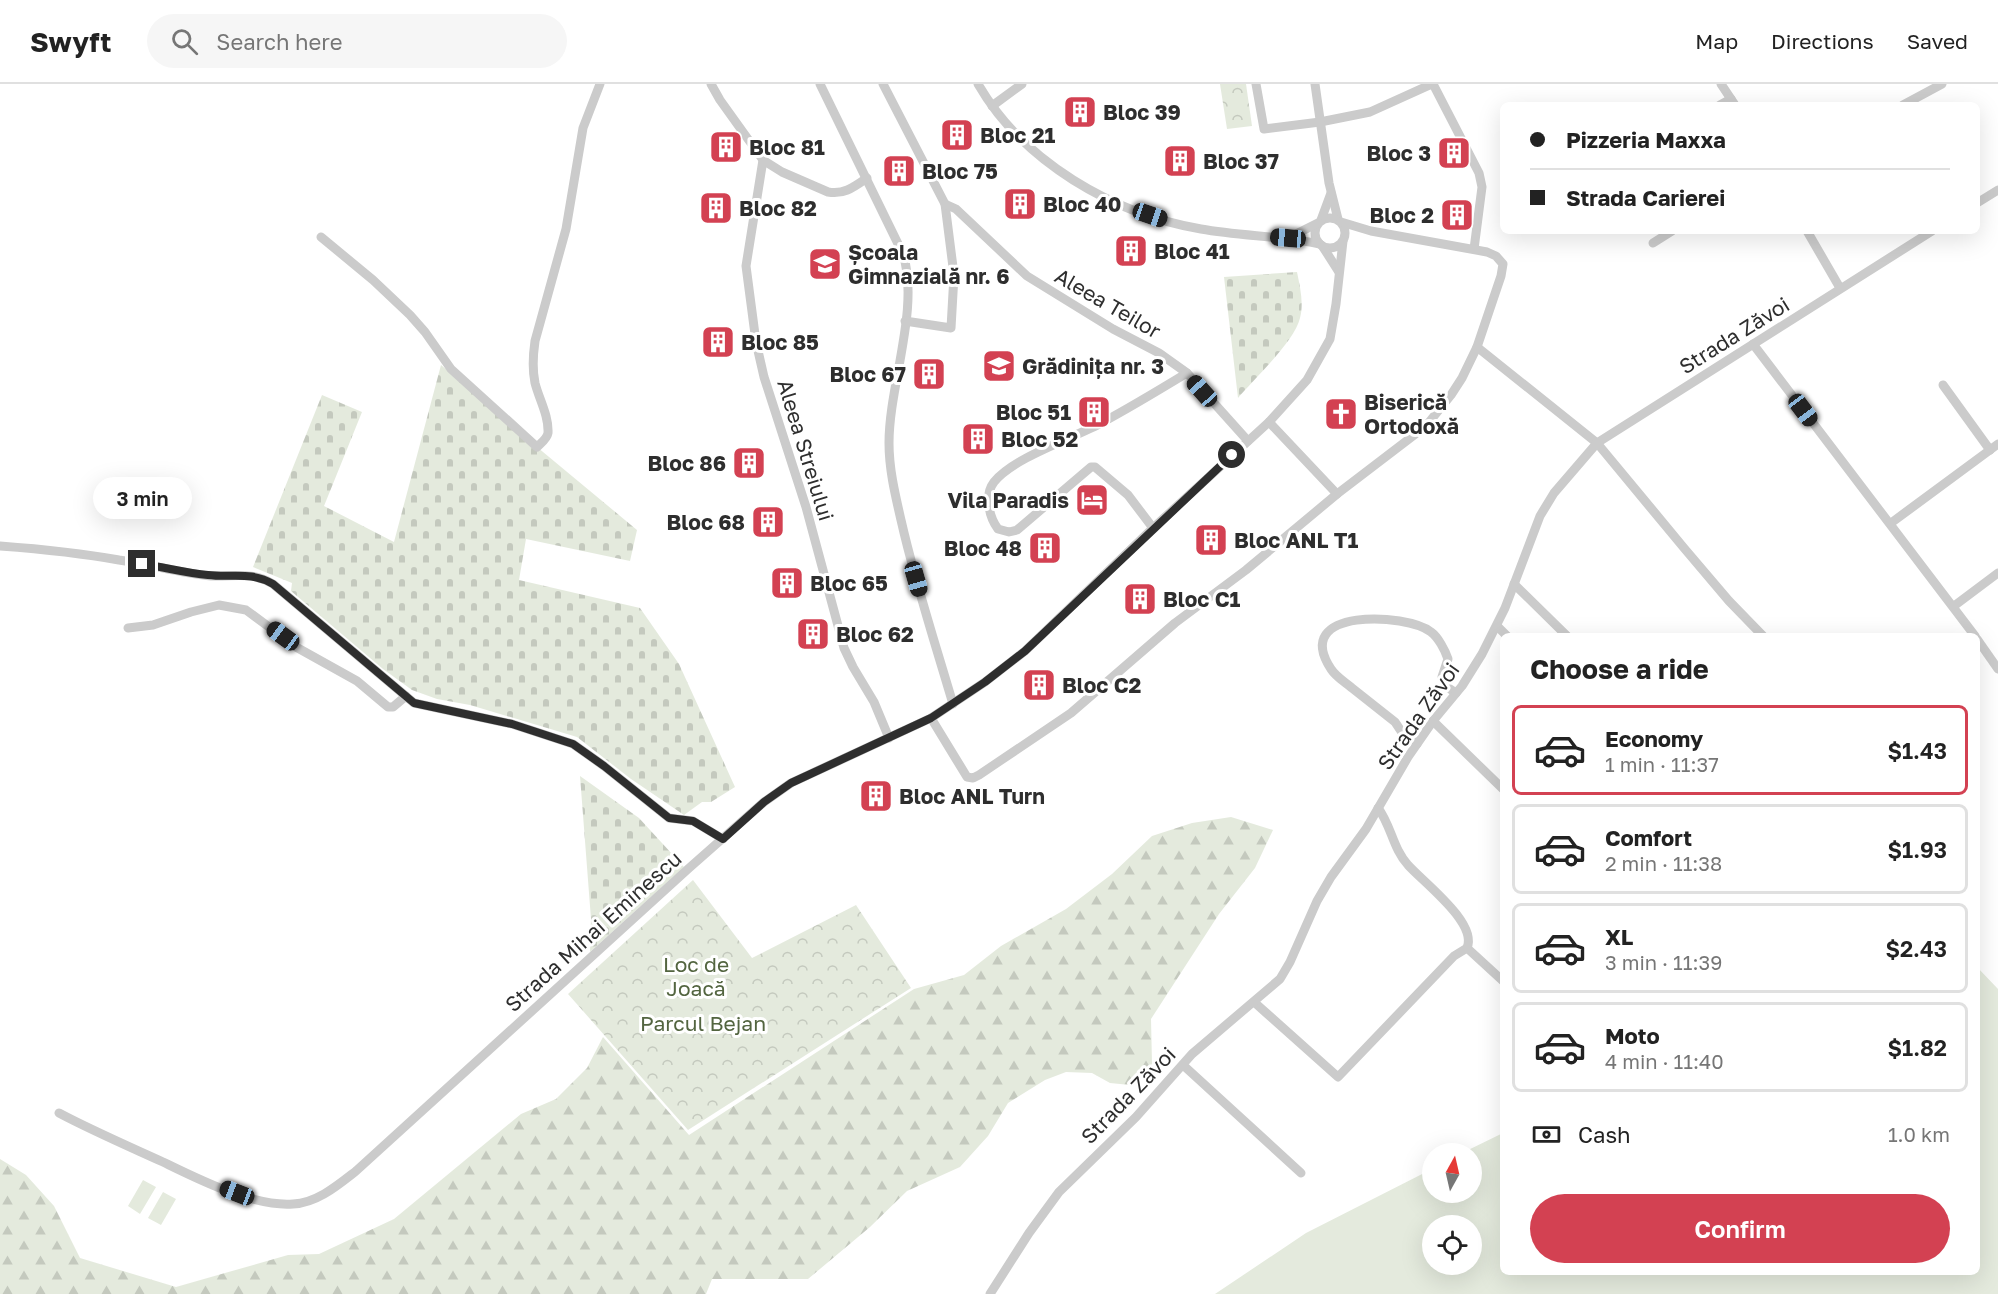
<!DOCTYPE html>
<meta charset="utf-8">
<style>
:root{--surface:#fff;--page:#f6f6f6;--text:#222;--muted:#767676;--line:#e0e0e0;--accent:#d34152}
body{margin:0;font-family:"Golos Text",sans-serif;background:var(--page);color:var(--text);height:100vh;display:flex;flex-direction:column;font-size:22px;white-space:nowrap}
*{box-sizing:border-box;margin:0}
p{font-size:20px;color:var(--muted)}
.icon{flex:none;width:33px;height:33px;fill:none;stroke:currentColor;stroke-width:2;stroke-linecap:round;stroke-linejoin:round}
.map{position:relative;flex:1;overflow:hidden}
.sheet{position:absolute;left:1500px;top:549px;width:480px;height:642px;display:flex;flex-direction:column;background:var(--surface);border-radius:9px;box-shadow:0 6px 24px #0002}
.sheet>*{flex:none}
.banner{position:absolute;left:1500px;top:18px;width:480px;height:132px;border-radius:9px;box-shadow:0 6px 24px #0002;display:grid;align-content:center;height:132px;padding:0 30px;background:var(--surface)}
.needle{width:39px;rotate:8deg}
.controls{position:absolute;left:1422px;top:1059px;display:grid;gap:12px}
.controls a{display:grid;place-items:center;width:60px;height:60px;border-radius:50%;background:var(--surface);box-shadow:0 6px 24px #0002;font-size:30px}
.end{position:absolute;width:27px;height:27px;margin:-14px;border:8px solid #2e2e2e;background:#fff;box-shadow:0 0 0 3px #fff}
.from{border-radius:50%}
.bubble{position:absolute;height:42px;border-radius:21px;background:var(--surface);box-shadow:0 6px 24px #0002;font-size:20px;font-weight:600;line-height:42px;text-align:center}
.car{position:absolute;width:18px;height:36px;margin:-18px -9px;border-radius:8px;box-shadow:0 0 4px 2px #0007;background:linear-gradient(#222 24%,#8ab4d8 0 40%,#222 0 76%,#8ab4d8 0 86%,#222 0)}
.banner b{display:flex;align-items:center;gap:21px;height:57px;font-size:22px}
.banner b+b{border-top:2px solid var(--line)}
.banner i{width:15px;height:15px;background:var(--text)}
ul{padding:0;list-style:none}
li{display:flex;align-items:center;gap:18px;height:90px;margin:0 12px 9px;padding:0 18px;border:3px solid var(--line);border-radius:9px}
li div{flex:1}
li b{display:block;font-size:22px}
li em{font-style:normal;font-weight:600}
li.current{border-color:var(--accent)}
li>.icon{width:54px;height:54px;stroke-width:1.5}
h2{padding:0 30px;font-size:27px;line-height:72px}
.pay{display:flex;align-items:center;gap:15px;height:66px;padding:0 30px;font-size:22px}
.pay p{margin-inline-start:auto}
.primary-button{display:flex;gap:12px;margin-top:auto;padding:12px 30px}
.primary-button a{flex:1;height:69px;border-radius:36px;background:var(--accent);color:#fff;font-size:24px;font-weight:600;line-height:69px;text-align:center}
header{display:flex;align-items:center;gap:36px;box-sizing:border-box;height:84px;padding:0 30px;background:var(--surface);border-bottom:2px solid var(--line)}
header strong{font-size:28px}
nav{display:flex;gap:33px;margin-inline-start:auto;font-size:21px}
.search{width:420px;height:54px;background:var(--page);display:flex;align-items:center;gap:15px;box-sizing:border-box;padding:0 21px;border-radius:33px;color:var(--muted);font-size:22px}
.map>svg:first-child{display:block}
.green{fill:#e4eadd;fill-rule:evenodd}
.forest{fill:url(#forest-firs)}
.cemetery{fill:url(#cemetery-stones)}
.park{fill:url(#park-crowns)}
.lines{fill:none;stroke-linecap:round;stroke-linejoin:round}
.minor{stroke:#cbcbcb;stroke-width:9}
.route{stroke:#2e2e2e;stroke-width:8}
.labels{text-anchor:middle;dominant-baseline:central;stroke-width:6;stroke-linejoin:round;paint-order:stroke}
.poi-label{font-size:21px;font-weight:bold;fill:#2e2e2e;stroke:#fff;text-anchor:start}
.street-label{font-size:21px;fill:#2e2e2e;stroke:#fff}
.park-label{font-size:21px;fill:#536540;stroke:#fff}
</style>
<header>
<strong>Swyft</strong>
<div class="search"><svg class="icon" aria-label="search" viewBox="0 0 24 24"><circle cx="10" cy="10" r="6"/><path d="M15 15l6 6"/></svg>Search here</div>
<nav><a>Map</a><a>Directions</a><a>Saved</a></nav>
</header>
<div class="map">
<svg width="1998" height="1210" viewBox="0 0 1998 1210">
<defs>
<pattern id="forest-firs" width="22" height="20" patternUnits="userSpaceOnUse" patternTransform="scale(1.5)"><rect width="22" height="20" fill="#e4eadd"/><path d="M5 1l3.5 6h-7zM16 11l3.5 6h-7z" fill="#c4c9be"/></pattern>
<pattern id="cemetery-stones" width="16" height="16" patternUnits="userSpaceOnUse" patternTransform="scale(1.5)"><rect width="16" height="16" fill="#e4eadd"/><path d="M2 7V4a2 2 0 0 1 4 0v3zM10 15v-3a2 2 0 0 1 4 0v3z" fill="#c4c9be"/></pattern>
<pattern id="park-crowns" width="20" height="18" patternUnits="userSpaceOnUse" patternTransform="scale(1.5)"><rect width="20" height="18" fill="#e4eadd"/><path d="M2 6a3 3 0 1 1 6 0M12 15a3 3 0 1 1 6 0" fill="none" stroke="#c4c9be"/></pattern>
</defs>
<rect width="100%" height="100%" fill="#fff"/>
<g class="green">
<path d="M1977,883L1998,905V1210H1215L1306,1149L1432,1085V1108H1472V1070L1462,1069L1503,1049V1188H1977ZM1432,1142H1472V1180H1432Z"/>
<path d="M143,1096L156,1103L140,1130L128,1122Z"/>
<path d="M163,1108L176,1115L161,1141L148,1134Z"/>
</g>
<path class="forest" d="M1231,733L1273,746L1255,784L1219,830L1151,935L1152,980L1130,1001L1110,999L1092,989L1066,988L1045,996L1008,1019L988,1052L960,1083L907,1107L870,1143L808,1195H712L706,1210H0V1075L26,1091L54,1122L80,1174L176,1203L288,1171L319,1170L394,1135L521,1030L556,1015L587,984L603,953L689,1051L914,905L964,891L1001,862L1066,825L1112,790L1152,752L1192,739Z"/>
<g class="cemetery">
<path d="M1297,188C1300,203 1304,219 1300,234C1295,257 1254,295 1238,314L1224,193Z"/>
<path d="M441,281L537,363L637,446L630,477L526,455L519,496L640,524L679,580L735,703L711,718H702L684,731L631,695L577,653L470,621L437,615L412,606L383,585L291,507L292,499L253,483L322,311L362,328L324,422L394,458Z"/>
<path d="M580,692L639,734L684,783L590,868L591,835Z"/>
</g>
<g class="park">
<path d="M1220,0H1246L1252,42L1227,45Z"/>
<path d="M693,796L752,874L856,821L911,904L688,1046L568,910Z"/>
</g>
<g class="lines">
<g class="minor">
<path d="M711,0L720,16L763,76"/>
<path d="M820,0L903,170C920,225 889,301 889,359C889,385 895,410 901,436C915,498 935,559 953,620"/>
<path d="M883,0L945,120L954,191L951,244L905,237"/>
<path d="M978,0C1023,78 1113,130 1201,145C1241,152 1280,152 1320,160"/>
<path d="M1256,0L1264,45L1320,38L1370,28L1432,0"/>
<path d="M1315,0L1329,99L1338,135"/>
<path d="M1433,0L1479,89L1482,103L1474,165"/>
<path d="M1721,0L1735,21"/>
<path d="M1720,21L1731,15"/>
<path d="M1903,21L1942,0"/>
<path d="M992,22L1022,0"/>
<path d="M867,94C854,103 844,111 828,108L782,88L763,76L746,182L756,258L764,293L806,423L844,564L853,583L874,618L889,654"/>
<path d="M1977,119L1998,106"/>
<path d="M945,120L956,125L1027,192L1113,245L1159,269L1187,289L1248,357"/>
<circle cx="1330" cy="149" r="15"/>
<path d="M1321,136L1331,109"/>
<path d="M1807,147L1840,204"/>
<path d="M321,153L373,196L410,231L425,248L451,285L537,363C541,359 547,355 548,349C549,332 539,315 535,299C532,285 533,271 535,257L566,145L583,44L600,0"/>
<path d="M1288,154L1318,139"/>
<path d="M1653,159L1672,147"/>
<path d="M1323,163L1339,188"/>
<path d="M1753,260L1975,552"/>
<path d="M1477,263L1597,359L1684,464L1729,517L1763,552"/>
<path d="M1943,301L1990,366"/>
<path d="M1269,338L1337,410"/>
<path d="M1891,439L1998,360"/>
<path d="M1153,444L1128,411L1095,383H1091L1017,446L1009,448L998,445C989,433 984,411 994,398C1014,373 1074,354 1103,338C1131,323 1159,306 1187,289"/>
<path d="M0,462C40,465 80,469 119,476C150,480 180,489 211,492C235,493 251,487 273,500L414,619L512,640L573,660L604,682L669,734L693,737L723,755"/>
<path d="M1514,500L1567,552"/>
<path d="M1954,522L1998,489"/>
<path d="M1497,542L1507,552"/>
<path d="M128,544L153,541L191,528L219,521L246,526L296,563L357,597L388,623H393L406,612"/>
<path d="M1977,555L1998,585"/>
<path d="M931,634L967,693L973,694L979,691L1071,629L1175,539L1246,486L1337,410L1426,342L1451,311L1462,294L1477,263L1501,192L1503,180L1496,172L1487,168L1371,147L1341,138"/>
<path d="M1433,637L1503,705"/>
<path d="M1417,660L1401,647L1395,638C1381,627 1366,615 1352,604C1345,598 1336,593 1331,585C1290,523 1407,529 1431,548C1438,553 1445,566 1448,575L1442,593L1444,601L1456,609"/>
<path d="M1378,724C1391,741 1393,765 1408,781C1423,798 1478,839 1467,864L1503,897"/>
<path d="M1254,918L1338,993L1454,872L1467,864"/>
<path d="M1183,981L1301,1089"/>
<path d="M59,1029C93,1047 128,1062 163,1078C198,1095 253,1123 293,1120C317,1119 338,1101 356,1087L688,785L764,718L791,699L931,634L985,598L1025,567L1153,444L1269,338L1307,296L1330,255L1336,220L1343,157"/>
<path d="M990,1210L1029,1149L1059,1108L1136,1033L1192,970L1280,895L1290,878L1317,817L1331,793L1366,745L1408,673L1433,637L1462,602L1482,570L1505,524L1540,432L1554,409L1597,359L1932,147"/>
</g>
</g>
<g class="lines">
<path class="route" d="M142,480C164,483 186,489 208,491C233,494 250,487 273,500L414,619L512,640L573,660L604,682L669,734L693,737L723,755L764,718L791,699L931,634L985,598L1025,567L1232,371"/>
</g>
<defs>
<symbol id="building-square" viewBox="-11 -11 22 22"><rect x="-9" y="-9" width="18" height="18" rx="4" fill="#d34152" stroke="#fff"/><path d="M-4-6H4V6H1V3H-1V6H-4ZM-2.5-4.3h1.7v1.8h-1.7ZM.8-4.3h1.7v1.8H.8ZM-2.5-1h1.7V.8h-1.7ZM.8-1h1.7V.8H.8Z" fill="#fff"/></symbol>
<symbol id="school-square" viewBox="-11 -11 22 22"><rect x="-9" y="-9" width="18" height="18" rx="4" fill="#d34152" stroke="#fff"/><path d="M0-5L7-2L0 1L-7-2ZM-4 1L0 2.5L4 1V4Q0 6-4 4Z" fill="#fff"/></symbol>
<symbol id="church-square" viewBox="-11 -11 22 22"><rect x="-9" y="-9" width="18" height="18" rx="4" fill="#d34152" stroke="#fff"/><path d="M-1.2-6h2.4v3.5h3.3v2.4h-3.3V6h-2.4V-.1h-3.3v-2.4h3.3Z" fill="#fff"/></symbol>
<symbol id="hotel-square" viewBox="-11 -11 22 22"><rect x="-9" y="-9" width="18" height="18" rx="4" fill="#d34152" stroke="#fff"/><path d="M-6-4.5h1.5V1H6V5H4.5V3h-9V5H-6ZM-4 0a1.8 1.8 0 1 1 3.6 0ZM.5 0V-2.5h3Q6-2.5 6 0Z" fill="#fff"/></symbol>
</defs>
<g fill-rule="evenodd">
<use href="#building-square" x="1061" y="9" width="38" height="38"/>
<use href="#building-square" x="938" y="32" width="38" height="38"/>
<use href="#building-square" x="707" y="44" width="38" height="38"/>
<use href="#building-square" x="1435" y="50" width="38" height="38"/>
<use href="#building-square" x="1161" y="58" width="38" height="38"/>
<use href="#building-square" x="880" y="68" width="38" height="38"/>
<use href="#building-square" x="1001" y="101" width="38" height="38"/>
<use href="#building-square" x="697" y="105" width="38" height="38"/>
<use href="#building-square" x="1438" y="112" width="38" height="38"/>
<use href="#building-square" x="1112" y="148" width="38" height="38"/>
<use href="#school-square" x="806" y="161" width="38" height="38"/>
<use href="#building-square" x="699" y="239" width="38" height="38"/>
<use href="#school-square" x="980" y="263" width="38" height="38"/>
<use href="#building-square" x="910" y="271" width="38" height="38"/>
<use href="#building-square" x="1075" y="309" width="38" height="38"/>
<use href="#church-square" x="1322" y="311" width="38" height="38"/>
<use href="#building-square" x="959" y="336" width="38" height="38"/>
<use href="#building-square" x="730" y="360" width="38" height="38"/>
<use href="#hotel-square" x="1073" y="397" width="38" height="38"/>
<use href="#building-square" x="749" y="419" width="38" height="38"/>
<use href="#building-square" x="1192" y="437" width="38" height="38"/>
<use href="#building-square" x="1026" y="445" width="38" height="38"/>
<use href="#building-square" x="768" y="480" width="38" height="38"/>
<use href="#building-square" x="1121" y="496" width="38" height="38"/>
<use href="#building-square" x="794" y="531" width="38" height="38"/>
<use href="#building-square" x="1020" y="582" width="38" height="38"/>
<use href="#building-square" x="857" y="693" width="38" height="38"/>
</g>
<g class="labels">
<g class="poi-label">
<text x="1103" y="28">Bloc 39</text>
<text x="980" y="51">Bloc 21</text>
<text x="749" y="63">Bloc 81</text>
<text x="1431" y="69" text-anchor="end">Bloc 3</text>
<text x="1203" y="77">Bloc 37</text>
<text x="922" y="87">Bloc 75</text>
<text x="1043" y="120">Bloc 40</text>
<text x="739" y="124">Bloc 82</text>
<text x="1434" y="131" text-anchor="end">Bloc 2</text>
<text x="1154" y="167">Bloc 41</text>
<text x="848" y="168">Școala<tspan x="848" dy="24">Gimnazială nr. 6</tspan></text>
<text x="741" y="258">Bloc 85</text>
<text x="1022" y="282">Grădinița nr. 3</text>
<text x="906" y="290" text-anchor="end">Bloc 67</text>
<text x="1364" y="318">Biserică<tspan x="1364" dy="24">Ortodoxă</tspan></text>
<text x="1071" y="328" text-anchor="end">Bloc 51</text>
<text x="1001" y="355">Bloc 52</text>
<text x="726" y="379" text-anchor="end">Bloc 86</text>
<text x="1069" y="416" text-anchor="end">Vila Paradis</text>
<text x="745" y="438" text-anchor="end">Bloc 68</text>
<text x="1234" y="456">Bloc ANL T1</text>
<text x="1022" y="464" text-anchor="end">Bloc 48</text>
<text x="810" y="499">Bloc 65</text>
<text x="1163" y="515">Bloc C1</text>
<text x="836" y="550">Bloc 62</text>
<text x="1062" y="601">Bloc C2</text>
<text x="899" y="712">Bloc ANL Turn</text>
</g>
<g class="street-label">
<text transform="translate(1108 219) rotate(30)">Aleea Teilor</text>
<text transform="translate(1734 251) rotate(-32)">Strada Zăvoi</text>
<text transform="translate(806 366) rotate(73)">Aleea Streiului</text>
<text transform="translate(1418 632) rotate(-55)">Strada Zăvoi</text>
<text transform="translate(593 847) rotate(-42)">Strada Mihai Eminescu</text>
<text transform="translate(1128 1011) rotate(-46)">Strada Zăvoi</text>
</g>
<g class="park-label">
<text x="696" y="880">Loc de<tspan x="696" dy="24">Joacă</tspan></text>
<text x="703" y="939">Parcul Bejan</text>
</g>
</g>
</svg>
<div class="controls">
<a><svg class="needle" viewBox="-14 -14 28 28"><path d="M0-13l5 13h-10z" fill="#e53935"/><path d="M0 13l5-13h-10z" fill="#767676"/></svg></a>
<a><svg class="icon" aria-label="locate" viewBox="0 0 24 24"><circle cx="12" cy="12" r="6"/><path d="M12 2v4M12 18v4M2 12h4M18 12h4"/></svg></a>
</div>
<i class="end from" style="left:1232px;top:371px"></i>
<i class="end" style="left:142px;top:480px"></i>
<div class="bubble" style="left:93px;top:393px;width:99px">3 min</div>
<i class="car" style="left:1150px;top:131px;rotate:109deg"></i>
<i class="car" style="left:1288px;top:154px;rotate:275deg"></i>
<i class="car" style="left:1202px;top:307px;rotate:318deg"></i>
<i class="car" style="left:1803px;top:326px;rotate:143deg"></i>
<i class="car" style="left:916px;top:495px;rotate:164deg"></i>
<i class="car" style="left:283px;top:552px;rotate:306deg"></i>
<i class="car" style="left:237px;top:1109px;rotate:291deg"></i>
<div class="banner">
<b><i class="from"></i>Pizzeria Maxxa</b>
<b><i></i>Strada Carierei</b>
</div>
<section class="sheet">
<h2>Choose a ride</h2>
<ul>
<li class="current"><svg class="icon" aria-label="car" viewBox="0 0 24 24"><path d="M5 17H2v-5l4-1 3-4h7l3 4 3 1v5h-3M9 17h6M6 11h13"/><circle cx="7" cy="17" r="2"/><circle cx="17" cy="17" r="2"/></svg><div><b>Economy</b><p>1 min · 11:37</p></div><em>$1.43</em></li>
<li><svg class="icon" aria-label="car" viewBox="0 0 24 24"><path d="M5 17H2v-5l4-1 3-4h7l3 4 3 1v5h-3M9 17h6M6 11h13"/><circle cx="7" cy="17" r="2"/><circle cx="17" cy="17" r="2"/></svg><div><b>Comfort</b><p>2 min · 11:38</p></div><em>$1.93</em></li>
<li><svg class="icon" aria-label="car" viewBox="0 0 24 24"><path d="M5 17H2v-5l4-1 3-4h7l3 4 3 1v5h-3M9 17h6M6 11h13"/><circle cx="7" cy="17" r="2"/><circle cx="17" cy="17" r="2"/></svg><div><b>XL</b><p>3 min · 11:39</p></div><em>$2.43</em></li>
<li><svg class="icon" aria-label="car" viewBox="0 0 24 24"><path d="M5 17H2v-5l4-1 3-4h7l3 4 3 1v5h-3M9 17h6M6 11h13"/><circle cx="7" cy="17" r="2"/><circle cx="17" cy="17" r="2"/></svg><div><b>Moto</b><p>4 min · 11:40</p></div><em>$1.82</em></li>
</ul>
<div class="pay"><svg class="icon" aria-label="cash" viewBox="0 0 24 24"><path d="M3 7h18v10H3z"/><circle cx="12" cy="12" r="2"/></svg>Cash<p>1.0 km</p></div>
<div class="primary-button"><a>Confirm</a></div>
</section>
</div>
